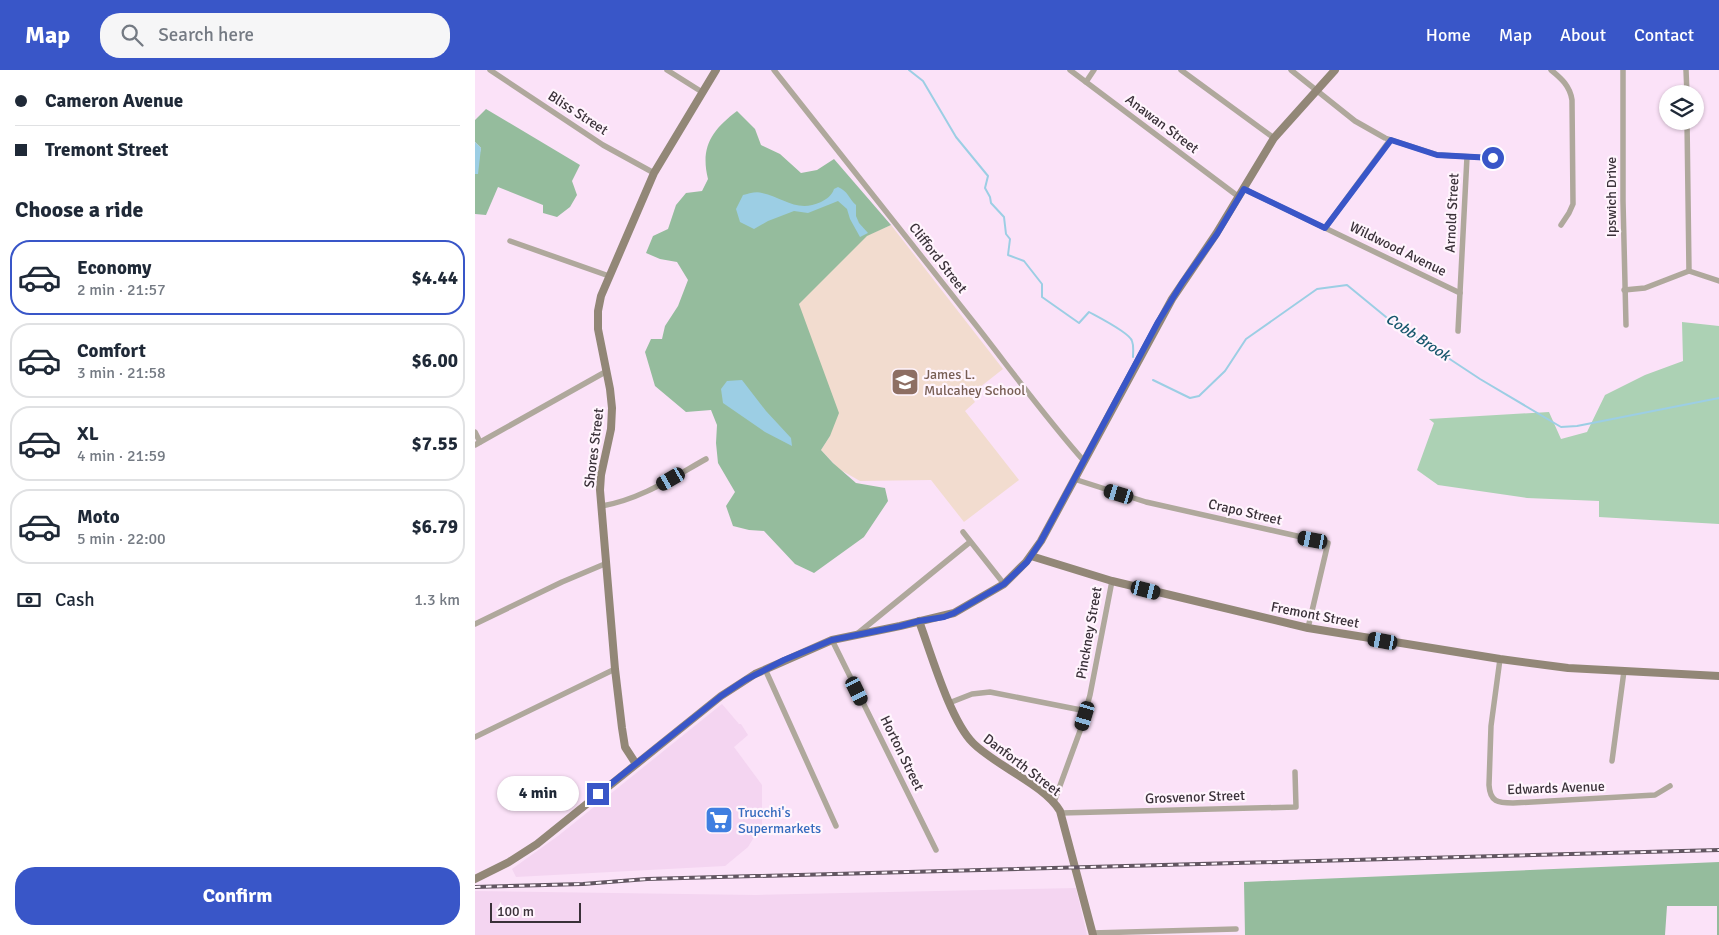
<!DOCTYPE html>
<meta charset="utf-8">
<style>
:root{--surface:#fff;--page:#f6f6f7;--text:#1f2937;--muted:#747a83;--line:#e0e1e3;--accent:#3956c8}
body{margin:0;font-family:Signika,sans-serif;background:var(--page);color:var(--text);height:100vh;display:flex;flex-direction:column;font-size:19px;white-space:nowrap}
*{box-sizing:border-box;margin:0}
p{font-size:16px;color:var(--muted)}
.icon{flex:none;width:28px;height:28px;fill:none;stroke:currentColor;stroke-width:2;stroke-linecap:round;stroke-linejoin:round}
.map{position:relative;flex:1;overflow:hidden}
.drawer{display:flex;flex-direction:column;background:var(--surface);width:475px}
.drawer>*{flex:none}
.banner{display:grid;align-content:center;height:110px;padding:0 15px;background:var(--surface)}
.fabs{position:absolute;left:1184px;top:15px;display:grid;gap:10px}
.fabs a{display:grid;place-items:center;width:45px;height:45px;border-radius:50%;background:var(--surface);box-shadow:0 1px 4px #0004;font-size:25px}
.scale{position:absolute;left:15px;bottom:12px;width:91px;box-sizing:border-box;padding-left:5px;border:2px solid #3a3139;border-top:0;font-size:14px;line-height:18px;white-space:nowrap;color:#3a3139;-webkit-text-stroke:4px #fff4fd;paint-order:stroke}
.end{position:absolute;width:22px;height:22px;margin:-11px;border:6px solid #3956c8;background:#fff;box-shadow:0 0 0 2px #fff}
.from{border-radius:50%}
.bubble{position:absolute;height:35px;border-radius:18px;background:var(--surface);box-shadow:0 1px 4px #0004;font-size:16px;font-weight:700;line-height:35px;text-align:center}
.car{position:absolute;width:15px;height:30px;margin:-15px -8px;border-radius:6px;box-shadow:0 0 4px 1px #0007;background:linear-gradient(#222 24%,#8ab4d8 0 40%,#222 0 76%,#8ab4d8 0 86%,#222 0)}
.banner b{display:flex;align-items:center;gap:18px;height:48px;font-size:19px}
.banner b+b{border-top:1px solid var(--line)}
.banner i{width:12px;height:12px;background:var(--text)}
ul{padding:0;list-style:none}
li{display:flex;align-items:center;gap:15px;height:75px;margin:0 10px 8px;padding:0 5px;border:2px solid var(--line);border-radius:20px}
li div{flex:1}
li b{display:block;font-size:19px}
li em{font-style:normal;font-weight:700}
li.selected{border-color:var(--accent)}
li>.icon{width:45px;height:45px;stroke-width:1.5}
h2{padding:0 15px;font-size:22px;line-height:60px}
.pay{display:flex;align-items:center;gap:12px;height:55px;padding:0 15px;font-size:19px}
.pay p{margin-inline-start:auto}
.cta{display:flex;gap:10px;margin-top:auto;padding:10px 15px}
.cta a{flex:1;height:58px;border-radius:20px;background:var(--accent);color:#fff;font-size:20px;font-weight:700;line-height:58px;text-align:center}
header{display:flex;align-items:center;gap:30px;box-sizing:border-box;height:70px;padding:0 25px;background:var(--accent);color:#fff}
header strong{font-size:24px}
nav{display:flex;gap:28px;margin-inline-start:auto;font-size:18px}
.search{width:350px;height:45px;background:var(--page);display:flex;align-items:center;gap:12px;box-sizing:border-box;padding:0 18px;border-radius:20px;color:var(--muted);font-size:19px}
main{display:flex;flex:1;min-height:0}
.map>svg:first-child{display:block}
.built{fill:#f4d5f1}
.education{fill:#f2dccf}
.green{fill:#acd1b4}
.forest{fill:#95bc9d}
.water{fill:#9ccee4}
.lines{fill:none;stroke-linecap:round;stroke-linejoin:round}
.stream{stroke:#9ccee4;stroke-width:2}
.street{stroke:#afa89c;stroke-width:5.5}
.secondary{stroke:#928777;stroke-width:8}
.rail-casing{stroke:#625661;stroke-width:4}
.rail{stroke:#fff4fd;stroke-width:2;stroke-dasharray:5.5;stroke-linecap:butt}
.route{stroke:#3956c8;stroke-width:6}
.labels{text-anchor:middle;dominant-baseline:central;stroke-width:4.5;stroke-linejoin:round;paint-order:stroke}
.street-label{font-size:14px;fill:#3a3139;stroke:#fff4fd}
.education-label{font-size:14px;fill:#785e54;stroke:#fff4fd;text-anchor:start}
.shop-label{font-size:14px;fill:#366cbe;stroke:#fff4fd;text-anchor:start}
.water-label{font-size:15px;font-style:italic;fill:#17576d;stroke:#fff4fd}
</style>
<header>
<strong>Map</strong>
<div class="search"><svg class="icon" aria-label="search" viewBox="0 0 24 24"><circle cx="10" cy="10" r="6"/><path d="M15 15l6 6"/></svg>Search here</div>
<nav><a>Home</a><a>Map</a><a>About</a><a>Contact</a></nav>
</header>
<main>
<section class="drawer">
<div class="banner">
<b><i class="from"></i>Cameron Avenue</b>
<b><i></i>Tremont Street</b>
</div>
<h2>Choose a ride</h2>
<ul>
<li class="selected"><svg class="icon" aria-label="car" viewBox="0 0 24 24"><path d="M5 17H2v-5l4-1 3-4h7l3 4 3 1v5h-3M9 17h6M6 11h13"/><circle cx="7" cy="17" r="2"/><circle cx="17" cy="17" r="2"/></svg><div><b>Economy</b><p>2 min · 21:57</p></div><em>$4.44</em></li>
<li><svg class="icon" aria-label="car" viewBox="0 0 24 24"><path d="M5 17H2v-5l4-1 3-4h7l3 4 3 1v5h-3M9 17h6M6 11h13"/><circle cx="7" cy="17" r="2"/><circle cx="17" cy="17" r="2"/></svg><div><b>Comfort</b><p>3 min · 21:58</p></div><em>$6.00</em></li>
<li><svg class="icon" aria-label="car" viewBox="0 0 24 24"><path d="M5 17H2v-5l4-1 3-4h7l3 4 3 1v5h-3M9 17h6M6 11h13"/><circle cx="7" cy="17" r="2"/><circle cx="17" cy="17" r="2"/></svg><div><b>XL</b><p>4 min · 21:59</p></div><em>$7.55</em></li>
<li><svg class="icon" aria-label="car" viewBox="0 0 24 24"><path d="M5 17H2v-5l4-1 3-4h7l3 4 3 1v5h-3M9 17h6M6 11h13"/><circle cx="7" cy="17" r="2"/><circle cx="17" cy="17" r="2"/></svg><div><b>Moto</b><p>5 min · 22:00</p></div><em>$6.79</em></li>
</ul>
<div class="pay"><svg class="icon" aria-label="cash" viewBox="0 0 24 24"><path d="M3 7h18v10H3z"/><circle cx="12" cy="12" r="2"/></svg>Cash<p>1.3 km</p></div>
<div class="cta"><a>Confirm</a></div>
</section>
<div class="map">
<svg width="1244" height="865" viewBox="0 0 1244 865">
<rect width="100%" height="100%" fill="#fbe2f8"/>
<g class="built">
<path d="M247,634L264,654H266L273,665L259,677L287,715V754L273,777L250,796L41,807L37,799L83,766Z"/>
<path d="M601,818L612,865H0V821L281,825Z"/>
</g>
<path class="education" d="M416,155L528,299L495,325L500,332L490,341L544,410L489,452L456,410L385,411L364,399L346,380L355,366L324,234L377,172Z"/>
<path class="green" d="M1207,252L1244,256V454L1124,447V431L1052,428L963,415L942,400L959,353L954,349L1074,342L1086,369L1112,362L1130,325L1170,305L1208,291Z"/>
<g class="forest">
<path d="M11,39L105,95L97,111L102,125L95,137L82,147L68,143V135L23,117L11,145L0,144V104L6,78L0,72V50Z"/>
<path d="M262,41L280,59L286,75L305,84L326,103L342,100L359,89L416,155L392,166L324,234L364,343L355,366L346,380L358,393L381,413L410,418L413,431L389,467L339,503L320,494L289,461L274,460L258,456L251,436L260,422L243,393L241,373L242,355L236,340L211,342L180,316L170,282L176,269H187L190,256L203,236L213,210L202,192L185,189L171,183L178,166L193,159L201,135L211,123L227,121L233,109C225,77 237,60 262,41Z"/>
<path d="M1244,792V865H1242V836H1192L1190,865H770L769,812Z"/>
</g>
<g class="water">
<path d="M0,72L6,78L3,104H0Z"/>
<path d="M363,117C373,121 374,129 381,135V146L384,153L393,163L385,167L375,149L372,139L363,131L333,143L319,141L293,151L279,159L265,152L261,139L268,125C273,124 281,121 287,123C309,128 322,143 346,132C352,129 357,125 359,119Z"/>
<path d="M267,310L291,341L316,368L317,376L290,362L248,333L246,319L252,311Z"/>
</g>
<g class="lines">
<g class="stream">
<path d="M434,0L448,11L481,67L513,106L510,118L515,127L516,133L529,147L531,164L535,169L533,185L549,191L567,214V227L604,253L614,242C623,247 655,263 657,271C659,276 658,282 658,287"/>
<path d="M678,310L715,328L724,326L750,301L771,269L842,219L872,215L911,247L1005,309L1086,357L1102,356L1244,328"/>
</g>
<g class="street">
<path d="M15,0L128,75L179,103"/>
<path d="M192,0L227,22"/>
<path d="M299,0C366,85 433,169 500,254C536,300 570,347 609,391"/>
<path d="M595,0L764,127"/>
<path d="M706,0L799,68"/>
<path d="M816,0L880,51L910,68L963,85L1017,88"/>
<path d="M1076,0C1086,8 1095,16 1097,30L1098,134L1094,143L1086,155"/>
<path d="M1148,0V131L1151,255"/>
<path d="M1211,0L1212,24"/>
<path d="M611,12L619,0"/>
<path d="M1212,51L1214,201"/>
<path d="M769,119L985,223"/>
<path d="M850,158L915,70"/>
<path d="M35,171L134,206"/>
<path d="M1149,220L1170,218L1214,201L1244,211"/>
<path d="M983,261L992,87"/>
<path d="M0,362L5,372"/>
<path d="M0,375L132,301"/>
<path d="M599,409L671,432L853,473L833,558"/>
<path d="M127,436C166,429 197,408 231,389"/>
<path d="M488,462L529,514"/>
<path d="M0,554L87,512L132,493"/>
<path d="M382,564L495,472"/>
<path d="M357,570L461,780"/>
<path d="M1025,589L1016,656L1014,715C1015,732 1023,733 1038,733L1180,725L1195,716"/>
<path d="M290,599L361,756"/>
<path d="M474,633L497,624L515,622L611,641"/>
<path d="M0,667L140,599"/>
<path d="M1137,691L1149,601"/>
<path d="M579,732L605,661L615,625L637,511"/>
<path d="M586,743L821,737L820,702"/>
<path d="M617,863L761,859"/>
</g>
<g class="secondary">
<path d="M556,486L637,511L833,558L1025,589L1093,598L1244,606"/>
<path d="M444,551C456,583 475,650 498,673C521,696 570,715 585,741L618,865"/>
<path d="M161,694L150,677L147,658L140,599L125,420L126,405L136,359L137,338L135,319L123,259V241L126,226L179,103L241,0"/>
<path d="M0,809L34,792L62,774L246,626L280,604L357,570L425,556L479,543L529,514L551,492L566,471L697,229L741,164L799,68L860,0"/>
</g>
<defs>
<path id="rail" d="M0,817L108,814L172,809L1244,780"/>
</defs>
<use href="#rail" class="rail-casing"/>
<use href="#rail" class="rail"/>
</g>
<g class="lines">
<path class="route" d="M123,724L246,626L270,610L309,590L357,570L426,556L444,551L469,547L479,543L529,514L552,492L566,471L683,252L707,213L742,164L769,119L850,158L916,70L962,85L1018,88"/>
</g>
<defs>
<symbol id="school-square" viewBox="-11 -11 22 22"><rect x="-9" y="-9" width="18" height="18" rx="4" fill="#8d6e63" stroke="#fff4fd"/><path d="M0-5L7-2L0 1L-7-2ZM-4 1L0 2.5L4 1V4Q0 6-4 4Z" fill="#fff"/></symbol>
<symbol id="supermarket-square" viewBox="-11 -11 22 22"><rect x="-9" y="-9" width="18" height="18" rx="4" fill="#3f7fe0" stroke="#fff4fd"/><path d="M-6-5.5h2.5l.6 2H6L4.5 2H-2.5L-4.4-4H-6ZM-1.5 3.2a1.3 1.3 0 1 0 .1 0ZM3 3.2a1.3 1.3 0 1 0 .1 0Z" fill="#fff"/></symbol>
</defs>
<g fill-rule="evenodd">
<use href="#school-square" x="414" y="296" width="32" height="32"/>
<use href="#supermarket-square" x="228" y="734" width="32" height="32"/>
</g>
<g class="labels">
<g class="street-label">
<text transform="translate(103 43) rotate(33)">Bliss Street</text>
<text transform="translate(687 54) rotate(37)">Anawan Street</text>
<text transform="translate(1136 127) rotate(-90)">Ipswich Drive</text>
<text transform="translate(977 143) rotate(-87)">Arnold Street</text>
<text transform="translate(923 179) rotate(26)">Wildwood Avenue</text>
<text transform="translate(463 188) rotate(52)">Clifford Street</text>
<text transform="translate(119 378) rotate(-83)">Shores Street</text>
<text transform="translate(770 442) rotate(13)">Crapo Street</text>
<text transform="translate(840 545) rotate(11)">Fremont Street</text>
<text transform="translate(614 563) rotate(-80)">Pinckney Street</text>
<text transform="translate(427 683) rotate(64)">Horton Street</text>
<text transform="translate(547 695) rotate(37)">Danforth Street</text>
<text transform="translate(1081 718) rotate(-2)">Edwards Avenue</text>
<text transform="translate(720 727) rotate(-2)">Grosvenor Street</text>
</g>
<g class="education-label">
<text x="449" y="304">James L.<tspan x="449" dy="16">Mulcahey School</tspan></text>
</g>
<g class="shop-label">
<text x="263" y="742">Trucchi's<tspan x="263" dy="16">Supermarkets</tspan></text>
</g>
<g class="water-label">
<text transform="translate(943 267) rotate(33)">Cobb Brook</text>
</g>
</g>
</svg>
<div class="fabs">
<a><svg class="icon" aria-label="layers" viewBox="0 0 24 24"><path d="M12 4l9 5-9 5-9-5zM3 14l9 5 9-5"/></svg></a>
</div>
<div class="scale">100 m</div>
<i class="end from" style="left:1018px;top:88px"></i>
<i class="end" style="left:123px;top:724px"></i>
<div class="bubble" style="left:22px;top:706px;width:82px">4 min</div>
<i class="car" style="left:196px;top:409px;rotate:240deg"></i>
<i class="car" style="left:644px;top:424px;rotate:287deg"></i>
<i class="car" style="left:838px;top:470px;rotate:281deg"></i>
<i class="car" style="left:671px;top:520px;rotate:104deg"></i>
<i class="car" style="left:908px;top:571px;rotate:280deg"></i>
<i class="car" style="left:382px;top:621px;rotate:154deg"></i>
<i class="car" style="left:610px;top:646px;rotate:197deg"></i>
</div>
</main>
